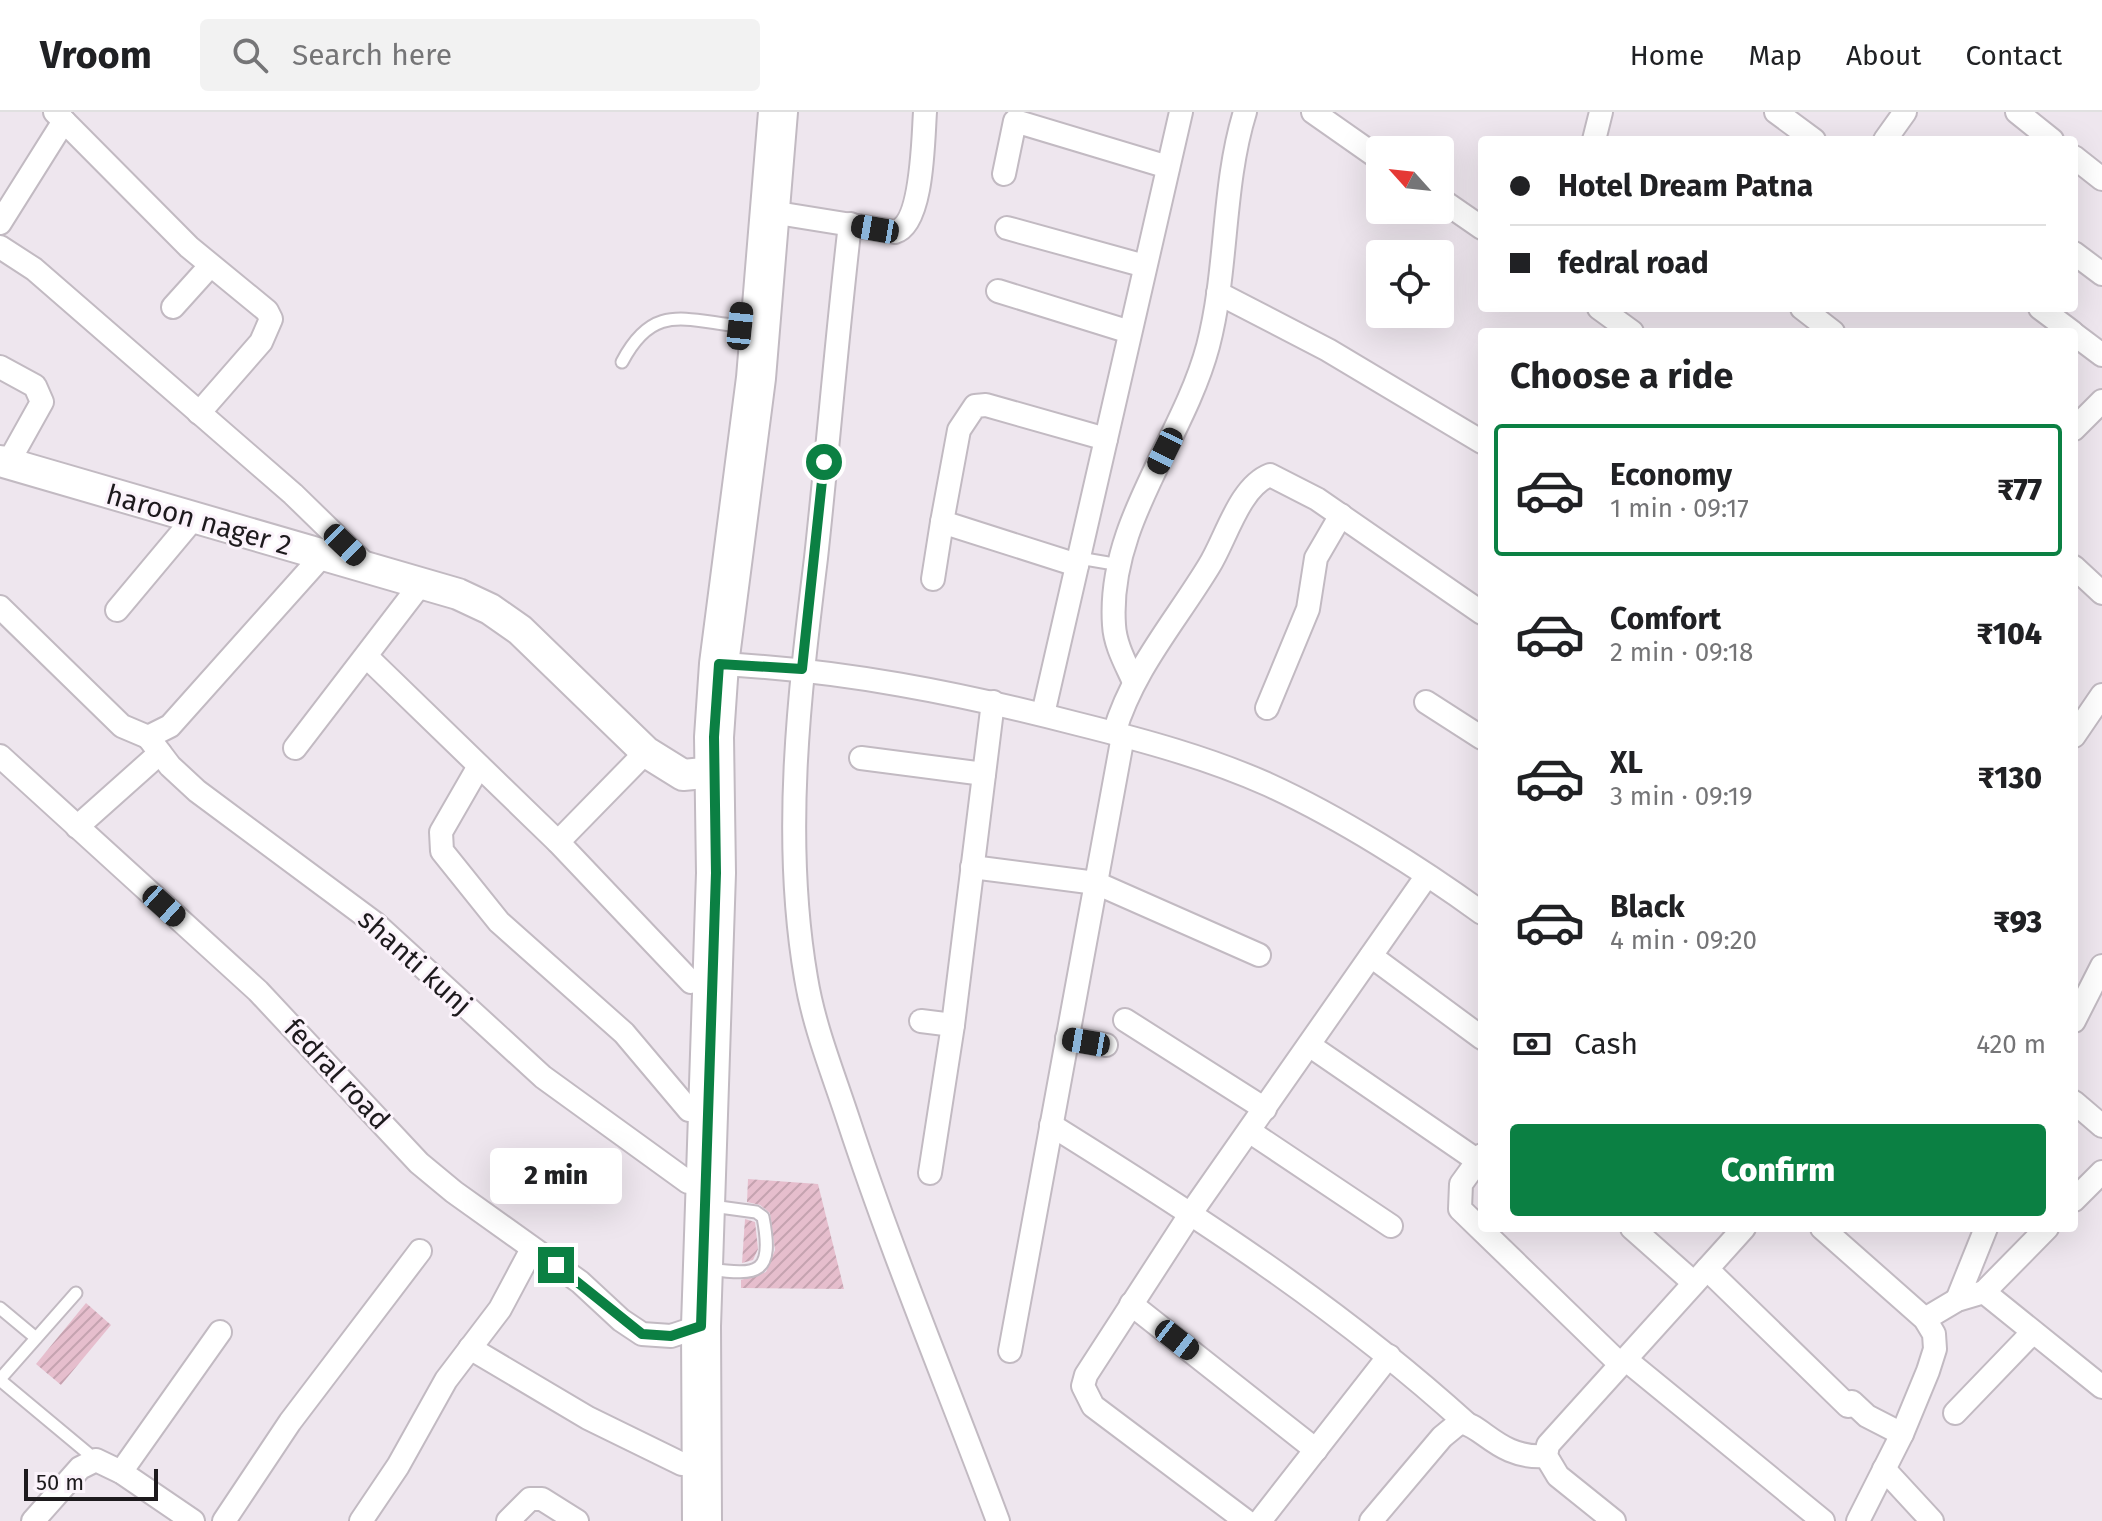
<!DOCTYPE html>
<meta charset="utf-8">
<style>
:root{--surface:#fff;--page:#f2f2f2;--text:#202124;--muted:#757577;--line:#e0e0e0;--accent:#0b8043}
body{margin:0;font-family:"Fira Sans",sans-serif;background:var(--page);color:var(--text);height:100vh;display:flex;flex-direction:column;font-size:30px;white-space:nowrap}
*{box-sizing:border-box;margin:0}
p{font-size:26px;color:var(--muted)}
.icon{flex:none;width:44px;height:44px;fill:none;stroke:currentColor;stroke-width:2;stroke-linecap:round;stroke-linejoin:round}
.map{position:relative;flex:1;overflow:hidden}
.drawer{position:absolute;left:1478px;top:216px;width:600px;height:904px;display:flex;flex-direction:column;background:var(--surface);border-radius:8px;box-shadow:0 8px 32px #0002}
.drawer>*{flex:none}
.banner{position:absolute;left:1478px;top:24px;width:600px;height:176px;border-radius:8px;box-shadow:0 8px 32px #0002;display:grid;align-content:center;height:176px;padding:0 32px;background:var(--surface)}
.needle{width:52px;rotate:297deg}
.fabs{position:absolute;left:1366px;top:24px;display:grid;gap:16px}
.fabs a{display:grid;place-items:center;width:88px;height:88px;border-radius:8px;background:var(--surface);box-shadow:0 8px 32px #0002;font-size:40px}
.scale{position:absolute;left:24px;bottom:20px;width:134px;box-sizing:border-box;padding-left:8px;border:4px solid #1d1a1d;border-top:0;font-size:22px;line-height:28px;white-space:nowrap;color:#1d1a1d;-webkit-text-stroke:6px #fbf3fb;paint-order:stroke}
.end{position:absolute;width:36px;height:36px;margin:-18px;border:10px solid #0b8043;background:#fff;box-shadow:0 0 0 4px #fff}
.from{border-radius:50%}
.bubble{position:absolute;height:56px;border-radius:8px;background:var(--surface);box-shadow:0 8px 32px #0002;font-size:26px;font-weight:800;line-height:56px;text-align:center}
.car{position:absolute;width:24px;height:48px;margin:-24px -12px;border-radius:10px;box-shadow:0 0 6px 2px #0007;background:linear-gradient(#222 24%,#8ab4d8 0 40%,#222 0 76%,#8ab4d8 0 86%,#222 0)}
.banner b{display:flex;align-items:center;gap:28px;height:76px;font-size:30px}
.banner b+b{border-top:2px solid var(--line)}
.banner i{width:20px;height:20px;background:var(--text)}
ul{padding:0;list-style:none}
li{display:flex;align-items:center;gap:24px;height:132px;margin:0 16px 12px;padding:0 16px;border:4px solid transparent;border-radius:8px}
li div{flex:1}
li b{display:block;font-size:30px}
li em{font-style:normal;font-weight:800}
li.active{border-color:var(--accent)}
li>.icon{width:72px;height:72px;stroke-width:1.5}
h2{padding:0 32px;font-size:36px;line-height:96px}
.pay{display:flex;align-items:center;gap:20px;height:88px;padding:0 32px;font-size:30px}
.pay p{margin-inline-start:auto}
.button{display:flex;gap:16px;margin-top:auto;padding:16px 32px}
.button a{flex:1;height:92px;border-radius:8px;background:var(--accent);color:#fff;font-size:32px;font-weight:800;line-height:92px;text-align:center}
header{display:flex;align-items:center;gap:48px;box-sizing:border-box;height:112px;padding:0 40px;background:var(--surface);border-bottom:2px solid var(--line)}
header strong{font-size:38px}
nav{display:flex;gap:44px;margin-inline-start:auto;font-size:28px}
.search{width:560px;height:72px;background:var(--page);display:flex;align-items:center;gap:20px;box-sizing:border-box;padding:0 28px;border-radius:8px;color:var(--muted);font-size:30px}
.map>svg:first-child{display:block}
.building{fill:url(#building-hatch)}
.lines{fill:none;stroke-linecap:round;stroke-linejoin:round}
.lane-casing{stroke:#c2bac2;stroke-width:15}
.street-casing{stroke:#c2bac2;stroke-width:26}
.secondary-casing{stroke:#c2bac2;stroke-width:34}
.highway-casing{stroke:#c2bac2;stroke-width:42}
.lane{stroke:#fff;stroke-width:11}
.street{stroke:#fff;stroke-width:22}
.secondary{stroke:#fff;stroke-width:30}
.highway{stroke:#fff;stroke-width:38}
.route{stroke:#0b8043;stroke-width:10}
.labels{text-anchor:middle;dominant-baseline:central;stroke-width:6;stroke-linejoin:round;paint-order:stroke}
.street-label{font-size:28px;fill:#1d1a1d;stroke:#fbf3fb}
</style>
<header>
<strong>Vroom</strong>
<div class="search"><svg class="icon" aria-label="search" viewBox="0 0 24 24"><circle cx="10" cy="10" r="6"/><path d="M15 15l6 6"/></svg>Search here</div>
<nav><a>Home</a><a>Map</a><a>About</a><a>Contact</a></nav>
</header>
<div class="map">
<svg width="2102" height="1409" viewBox="0 0 2102 1409">
<defs>
<pattern id="building-hatch" width="6" height="6" patternUnits="userSpaceOnUse" patternTransform="scale(2)"><rect width="6" height="6" fill="#e6becd"/><path d="M-1 1l2-2M0 6l6-6M5 7l2-2" fill="none" stroke="#c5a3b0"/></pattern>
</defs>
<rect width="100%" height="100%" fill="#eee6ee"/>
<g class="building">
<path d="M748,1067L818,1072L844,1177L741,1176V1168L766,1160L775,1138L770,1101L760,1093L747,1090Z"/>
<path d="M745,1107L755,1110L758,1137L753,1148L742,1151Z"/>
<path d="M86,1191L111,1213L61,1273L36,1252Z"/>
</g>
<g class="lines">
<defs>
<g id="lane">
<path d="M622,250C653,191 683,208 740,214"/>
<path d="M1079,446L1120,453"/>
<path d="M709,1157C759,1164 774,1162 763,1105L756,1100L712,1094"/>
<path d="M0,1196L36,1226"/>
<path d="M0,1267L76,1181"/>
<path d="M0,1268L96,1348"/>
</g>
<g id="street">
<path d="M55,0L189,135L267,199L271,207L261,230L199,301"/>
<path d="M1313,0L1380,47"/>
<path d="M1776,0L1814,28"/>
<path d="M2017,0L2052,28"/>
<path d="M1594,28L1601,0"/>
<path d="M1885,28L1905,0"/>
<path d="M2074,45L2102,67"/>
<path d="M1004,62L1015,9L1168,55"/>
<path d="M1440,87L1482,116"/>
<path d="M771,100L895,120C923,112 923,27 925,0"/>
<path d="M0,111L64,9"/>
<path d="M850,112C837,223 828,335 816,446C799,585 782,726 806,866C814,915 833,961 848,1007C893,1144 948,1275 998,1409"/>
<path d="M1007,116L1145,154"/>
<path d="M0,135L34,157L293,382L367,454"/>
<path d="M2074,141L2102,162"/>
<path d="M998,179L1130,220"/>
<path d="M1218,181L1328,238L1482,330"/>
<path d="M173,195L210,154"/>
<path d="M1599,196L1632,220"/>
<path d="M1802,196L1833,220"/>
<path d="M2040,196L2072,220"/>
<path d="M2074,222L2102,243"/>
<path d="M0,255L35,274L42,290L8,351"/>
<path d="M2074,317L2102,289"/>
<path d="M1077,453L942,410L959,318L975,294L986,293L1106,327"/>
<path d="M2074,455L2102,481"/>
<path d="M933,467L942,410"/>
<path d="M0,495L122,614L148,625L170,614L322,444"/>
<path d="M117,498L194,406"/>
<path d="M367,545L558,730L691,870"/>
<path d="M719,552C842,558 959,581 1078,612C1142,628 1209,646 1269,673C1339,705 1420,756 1482,801"/>
<path d="M1134,570C1126,552 1115,533 1114,513C1107,411 1183,328 1208,234C1228,158 1222,74 1245,0"/>
<path d="M1426,590L1482,626"/>
<path d="M1267,596L1308,497L1316,446L1341,403"/>
<path d="M1043,602L1181,0"/>
<path d="M1114,621C1133,557 1175,510 1209,454C1226,427 1239,375 1270,363L1317,387L1482,501"/>
<path d="M2074,624L2102,583"/>
<path d="M148,625L170,654L197,679L376,812L543,965L688,1070"/>
<path d="M295,636L420,473"/>
<path d="M0,644L258,879L419,1051L454,1080L580,1170L621,1208L642,1222L671,1224L701,1214"/>
<path d="M861,646L984,662"/>
<path d="M479,654L441,720L442,739L499,810L624,921L689,998"/>
<path d="M77,715L160,641"/>
<path d="M558,730L646,640"/>
<path d="M972,755L1096,771L1259,843"/>
<path d="M1371,844L1482,926"/>
<path d="M1125,908L1265,997"/>
<path d="M921,909L953,913"/>
<path d="M2074,909L2102,854"/>
<path d="M1067,926L1106,933"/>
<path d="M1309,933L1478,1049"/>
<path d="M2074,990L2102,1014"/>
<path d="M1051,1013C1197,1104 1338,1195 1466,1311"/>
<path d="M1249,1019L1391,1114"/>
<path d="M1482,1043L1461,1072L1460,1097L1620,1252"/>
<path d="M930,1061L953,913L993,590"/>
<path d="M2074,1088L2102,1060"/>
<path d="M1632,1116L1694,1171"/>
<path d="M1822,1116L1925,1207L1934,1222L1935,1237L1928,1259L1902,1322L1858,1409"/>
<path d="M1707,1157L1848,1294"/>
<path d="M1984,1180L2047,1116"/>
<path d="M1957,1188L1986,1116"/>
<path d="M1131,1192L1316,1338"/>
<path d="M1925,1207L1957,1188L1984,1180L2102,1275"/>
<path d="M470,1236L588,1306L682,1352"/>
<path d="M1010,1239L1123,624"/>
<path d="M1625,1247L1823,1409"/>
<path d="M1852,1290L1867,1304L1902,1322"/>
<path d="M1955,1301L2033,1220"/>
<path d="M1884,1357L1932,1409"/>
<path d="M121,1360L220,1220"/>
<path d="M33,1409L80,1356L96,1348L121,1360L193,1409"/>
<path d="M224,1409L290,1310L420,1139"/>
<path d="M361,1409L398,1354L446,1268L500,1197L532,1137"/>
<path d="M508,1409L530,1387H542L577,1409"/>
<path d="M1246,1409L1093,1294L1083,1274L1086,1263L1191,1101L1426,765"/>
<path d="M1260,1409L1389,1244"/>
<path d="M1371,1409L1442,1325L1459,1311C1480,1309 1498,1348 1546,1344"/>
<path d="M1614,1409L1558,1364L1546,1344L1548,1333L1744,1116"/>
</g>
<path id="secondary" d="M0,349L458,482L490,497L520,518L646,640L683,663L715,660"/>
<path id="highway" d="M702,1409L701,1214L716,761L714,625L719,552L756,266L778,0"/>
</defs>
<use href="#lane" class="lane-casing"/>
<use href="#street" class="street-casing"/>
<use href="#secondary" class="secondary-casing"/>
<use href="#highway" class="highway-casing"/>
<use href="#lane" class="lane"/>
<use href="#street" class="street"/>
<use href="#secondary" class="secondary"/>
<use href="#highway" class="highway"/>
</g>
<g class="lines">
<path class="route" d="M556,1153L642,1222L671,1224L701,1214L716,761L714,625L719,552L802,557L824,350"/>
</g>
<g class="labels">
<g class="street-label">
<text transform="translate(199 408) rotate(16)">haroon nager 2</text>
<text transform="translate(415 850) rotate(42)">shanti kunj</text>
<text transform="translate(337 962) rotate(47)">fedral road</text>
</g>
</g>
</svg>
<div class="fabs">
<a><svg class="needle" viewBox="-14 -14 28 28"><path d="M0-13l5 13h-10z" fill="#e53935"/><path d="M0 13l5-13h-10z" fill="#757577"/></svg></a>
<a><svg class="icon" aria-label="locate" viewBox="0 0 24 24"><circle cx="12" cy="12" r="6"/><path d="M12 2v4M12 18v4M2 12h4M18 12h4"/></svg></a>
</div>
<div class="scale">50 m</div>
<i class="end from" style="left:824px;top:350px"></i>
<i class="end" style="left:556px;top:1153px"></i>
<div class="bubble" style="left:490px;top:1036px;width:132px">2 min</div>
<i class="car" style="left:875px;top:117px;rotate:280deg"></i>
<i class="car" style="left:740px;top:214px;rotate:6deg"></i>
<i class="car" style="left:1165px;top:339px;rotate:206deg"></i>
<i class="car" style="left:345px;top:433px;rotate:134deg"></i>
<i class="car" style="left:164px;top:794px;rotate:132deg"></i>
<i class="car" style="left:1086px;top:930px;rotate:280deg"></i>
<i class="car" style="left:1177px;top:1228px;rotate:128deg"></i>
<div class="banner">
<b><i class="from"></i>Hotel Dream Patna</b>
<b><i></i>fedral road</b>
</div>
<section class="drawer">
<h2>Choose a ride</h2>
<ul>
<li class="active"><svg class="icon" aria-label="car" viewBox="0 0 24 24"><path d="M5 17H2v-5l4-1 3-4h7l3 4 3 1v5h-3M9 17h6M6 11h13"/><circle cx="7" cy="17" r="2"/><circle cx="17" cy="17" r="2"/></svg><div><b>Economy</b><p>1 min · 09:17</p></div><em>₹77</em></li>
<li><svg class="icon" aria-label="car" viewBox="0 0 24 24"><path d="M5 17H2v-5l4-1 3-4h7l3 4 3 1v5h-3M9 17h6M6 11h13"/><circle cx="7" cy="17" r="2"/><circle cx="17" cy="17" r="2"/></svg><div><b>Comfort</b><p>2 min · 09:18</p></div><em>₹104</em></li>
<li><svg class="icon" aria-label="car" viewBox="0 0 24 24"><path d="M5 17H2v-5l4-1 3-4h7l3 4 3 1v5h-3M9 17h6M6 11h13"/><circle cx="7" cy="17" r="2"/><circle cx="17" cy="17" r="2"/></svg><div><b>XL</b><p>3 min · 09:19</p></div><em>₹130</em></li>
<li><svg class="icon" aria-label="car" viewBox="0 0 24 24"><path d="M5 17H2v-5l4-1 3-4h7l3 4 3 1v5h-3M9 17h6M6 11h13"/><circle cx="7" cy="17" r="2"/><circle cx="17" cy="17" r="2"/></svg><div><b>Black</b><p>4 min · 09:20</p></div><em>₹93</em></li>
</ul>
<div class="pay"><svg class="icon" aria-label="cash" viewBox="0 0 24 24"><path d="M3 7h18v10H3z"/><circle cx="12" cy="12" r="2"/></svg>Cash<p>420 m</p></div>
<div class="button"><a>Confirm</a></div>
</section>
</div>
